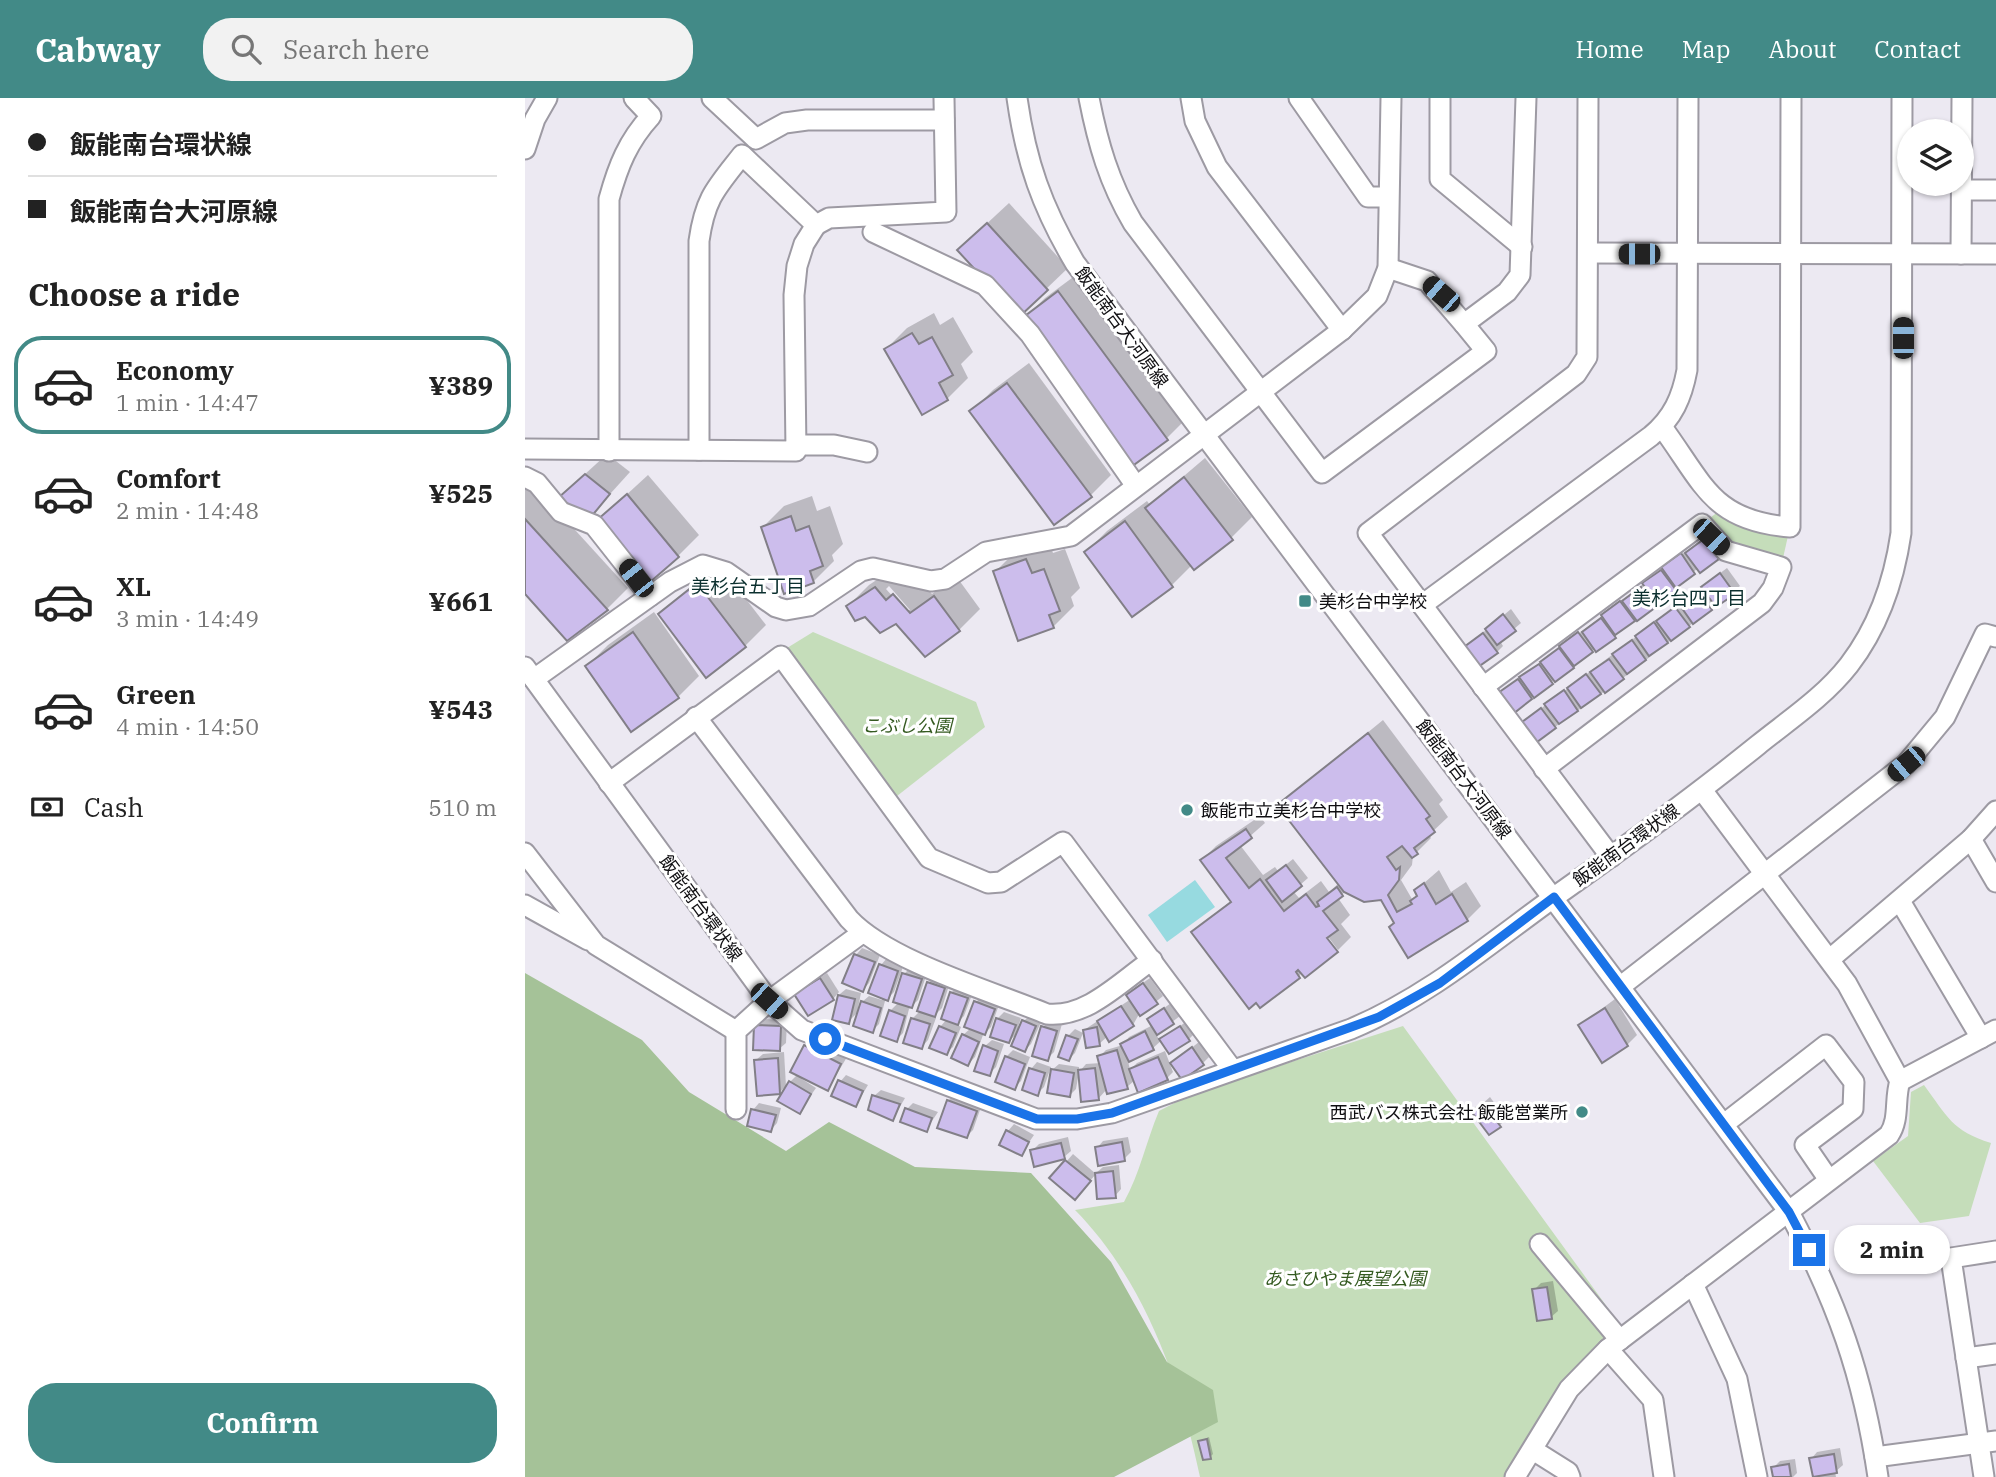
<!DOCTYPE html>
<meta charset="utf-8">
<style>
:root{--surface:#fff;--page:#f2f2f2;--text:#222;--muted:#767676;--line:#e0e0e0;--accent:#428a87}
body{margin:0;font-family:"IBM Plex Serif","Noto Sans JP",serif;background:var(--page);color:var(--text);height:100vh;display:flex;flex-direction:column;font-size:26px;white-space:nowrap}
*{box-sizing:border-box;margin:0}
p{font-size:23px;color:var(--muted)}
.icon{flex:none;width:38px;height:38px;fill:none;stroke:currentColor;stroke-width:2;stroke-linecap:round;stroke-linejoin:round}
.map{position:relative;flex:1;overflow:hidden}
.drawer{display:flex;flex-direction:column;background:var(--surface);width:525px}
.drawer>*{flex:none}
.top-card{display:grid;align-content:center;height:154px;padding:0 28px;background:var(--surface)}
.tools{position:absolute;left:1372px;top:21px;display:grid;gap:14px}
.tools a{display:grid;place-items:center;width:77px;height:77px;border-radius:50%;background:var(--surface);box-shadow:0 2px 5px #0004;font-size:35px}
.end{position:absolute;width:32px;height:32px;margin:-16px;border:9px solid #1a73e8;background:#fff;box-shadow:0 0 0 4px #fff}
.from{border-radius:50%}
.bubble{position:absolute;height:49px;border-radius:24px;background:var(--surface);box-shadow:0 2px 5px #0004;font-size:23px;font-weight:800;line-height:49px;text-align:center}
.car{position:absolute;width:21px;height:42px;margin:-21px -10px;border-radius:9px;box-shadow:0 0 5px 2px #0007;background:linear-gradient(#222 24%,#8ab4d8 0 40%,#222 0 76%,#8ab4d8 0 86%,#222 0)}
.top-card b{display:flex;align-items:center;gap:24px;height:66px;font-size:26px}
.top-card b+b{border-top:2px solid var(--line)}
.top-card i{width:18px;height:18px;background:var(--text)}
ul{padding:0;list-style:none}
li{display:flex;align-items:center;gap:21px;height:98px;margin:0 14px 10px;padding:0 14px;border:4px solid transparent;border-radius:28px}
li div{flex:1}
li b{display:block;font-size:26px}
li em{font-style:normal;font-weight:800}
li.on{border-color:var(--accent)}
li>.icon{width:63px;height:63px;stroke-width:1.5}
h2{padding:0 28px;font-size:32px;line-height:84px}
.pay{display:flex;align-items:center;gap:18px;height:77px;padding:0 28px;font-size:26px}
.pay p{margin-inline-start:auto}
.button{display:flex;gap:14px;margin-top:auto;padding:14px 28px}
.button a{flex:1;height:80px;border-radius:28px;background:var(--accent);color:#fff;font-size:28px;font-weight:800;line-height:80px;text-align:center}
header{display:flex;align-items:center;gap:42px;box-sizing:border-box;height:98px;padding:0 35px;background:var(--accent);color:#fff}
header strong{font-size:33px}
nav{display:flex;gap:38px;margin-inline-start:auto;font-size:24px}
.search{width:490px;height:63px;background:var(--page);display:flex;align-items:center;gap:18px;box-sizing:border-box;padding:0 24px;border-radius:28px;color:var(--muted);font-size:26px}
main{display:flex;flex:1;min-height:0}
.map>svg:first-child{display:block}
.green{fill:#c5ddba}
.forest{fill:#a5c298}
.water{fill:#97dae0}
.shadow{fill:#0003;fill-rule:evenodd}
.building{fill:#ccbdec;stroke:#827f87;stroke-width:2}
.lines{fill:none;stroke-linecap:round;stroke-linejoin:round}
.minor-casing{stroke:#9d9aa3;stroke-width:23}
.minor{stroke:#fff;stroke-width:19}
.route{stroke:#1a73e8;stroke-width:9}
.poi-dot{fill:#428a87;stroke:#fff;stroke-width:2.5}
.labels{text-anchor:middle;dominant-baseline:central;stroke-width:6;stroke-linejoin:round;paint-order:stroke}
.street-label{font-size:18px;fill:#0f0e11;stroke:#fff}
.poi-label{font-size:18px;fill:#0f0e11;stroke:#fff;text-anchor:start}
.park-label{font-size:18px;font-style:italic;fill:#345a20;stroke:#fff}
.neighbourhood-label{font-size:19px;fill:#0c302f;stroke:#fff}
</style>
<header>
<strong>Cabway</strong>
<div class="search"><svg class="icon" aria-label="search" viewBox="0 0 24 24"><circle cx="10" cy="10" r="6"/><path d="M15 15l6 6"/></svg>Search here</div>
<nav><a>Home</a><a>Map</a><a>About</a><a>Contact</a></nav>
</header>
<main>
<section class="drawer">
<div class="top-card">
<b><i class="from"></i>飯能南台環状線</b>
<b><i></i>飯能南台大河原線</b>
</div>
<h2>Choose a ride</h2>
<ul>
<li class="on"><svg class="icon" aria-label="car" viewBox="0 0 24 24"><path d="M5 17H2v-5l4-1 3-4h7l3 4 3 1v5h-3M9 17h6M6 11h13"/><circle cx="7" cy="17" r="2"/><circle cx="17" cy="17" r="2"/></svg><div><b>Economy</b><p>1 min · 14:47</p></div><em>¥389</em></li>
<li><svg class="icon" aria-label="car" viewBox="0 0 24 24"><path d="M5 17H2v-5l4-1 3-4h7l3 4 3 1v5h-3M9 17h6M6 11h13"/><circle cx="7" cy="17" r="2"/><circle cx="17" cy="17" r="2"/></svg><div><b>Comfort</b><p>2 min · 14:48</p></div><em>¥525</em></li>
<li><svg class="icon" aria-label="car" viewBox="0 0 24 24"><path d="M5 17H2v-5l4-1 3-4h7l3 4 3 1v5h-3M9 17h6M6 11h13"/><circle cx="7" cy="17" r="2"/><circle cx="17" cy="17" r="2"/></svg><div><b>XL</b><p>3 min · 14:49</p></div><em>¥661</em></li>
<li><svg class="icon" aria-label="car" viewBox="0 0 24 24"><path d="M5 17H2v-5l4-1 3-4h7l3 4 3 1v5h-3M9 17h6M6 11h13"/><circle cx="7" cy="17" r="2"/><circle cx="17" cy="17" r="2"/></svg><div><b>Green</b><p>4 min · 14:50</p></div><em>¥543</em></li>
</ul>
<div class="pay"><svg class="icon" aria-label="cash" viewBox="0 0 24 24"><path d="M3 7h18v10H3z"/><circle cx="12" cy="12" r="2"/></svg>Cash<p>510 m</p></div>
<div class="button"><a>Confirm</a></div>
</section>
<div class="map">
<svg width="1471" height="1379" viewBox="0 0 1471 1379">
<rect width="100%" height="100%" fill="#ece9f2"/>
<g class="green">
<path d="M1198,410L1265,429L1256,469L1227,463L1177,426Z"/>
<path d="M288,534L451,604L460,629L372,698L262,550Z"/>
<path d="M878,928L1096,1228L1053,1271L981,1379H675C655,1283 619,1182 550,1112L599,1104C615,1075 621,1044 634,1013L669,995Z"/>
<path d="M1399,987C1422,1018 1427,1033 1466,1045L1444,1118L1395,1125L1348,1063L1383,1038L1386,994Z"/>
</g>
<path class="forest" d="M0,875L117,942L164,994L261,1053L304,1024L390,1069L506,1075L586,1164L642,1264L688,1292L693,1324L589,1379H0Z"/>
<path class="water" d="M670,782L690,809L642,844L623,817Z"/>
<g class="shadow">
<path d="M484,105L543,170L494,217L456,131Z"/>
<path d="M555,174L663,319L642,340L499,221L520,200Z"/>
<path d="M409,215L415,227L428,219L448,254L436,266L443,280L422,301L361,251L382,230Z"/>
<path d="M504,265L586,377L565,398L447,313L468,292Z"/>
<path d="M82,356L105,374L66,417L35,399Z"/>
<path d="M680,360L727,419L706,440L667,467L647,487L608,517L561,454L582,433L622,403L625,407Z"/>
<path d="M0,377L103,490L82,511L0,493Z"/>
<path d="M123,377L174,437L153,458L74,422Z"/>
<path d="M287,398L292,413L305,408L318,446L307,457L309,463L288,484L238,429L259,408Z"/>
<path d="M523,441L528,455L540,451L555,490L546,499L549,508L528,529L470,474L491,453Z"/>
<path d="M1169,449L1199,454L1173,470L1130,508L1111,519L1089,539L1070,550L1006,600L982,589L1103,499L1145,463Z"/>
<path d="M194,466L241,527L220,548L135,516Z"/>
<path d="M371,469L390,476L407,496L431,478L455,511L434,532L372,524L340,517L323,508L344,487ZM364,488L385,512H380L361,491Z"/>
<path d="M1202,470L1215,488L1098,580L1030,629L1006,618Z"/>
<path d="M986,511L996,525L975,543L978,548L972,554L941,549Z"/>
<path d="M129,514L174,578L153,599L62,568L83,547Z"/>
<path d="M858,622L918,702L914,706L923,719L904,737L906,740L888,758L887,767L876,782L887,801L894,796L891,792L914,772L926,794L941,784L956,808L942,822L883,858L857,800L821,793L813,800L825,817L816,826L826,839L813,852L798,832L774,879L669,834L707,802L677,762L691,748L735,718L740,725L715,747L738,777L750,769L753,773L768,761L783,780L768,793L774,800L796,783L804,794L814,785L754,707Z"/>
<path d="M337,850L355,857L344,885L338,892L331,857Z"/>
<path d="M362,860L379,866L369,894L360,903L354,926L347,933L337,904L344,898L357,902L356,867Z"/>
<path d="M386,869L402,875L393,902L384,911L378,935L371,942L365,913L374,904L379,876Z"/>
<path d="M302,875L314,894L308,901L271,896Z"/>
<path d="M410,879L425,884L417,910L408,919L411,920L403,942L397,949L387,921L396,912L403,885Z"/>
<path d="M625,880L638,898L613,918L608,927L583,938L574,946L559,932L606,901L609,891Z"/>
<path d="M433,888L448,894L439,918L431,926L436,929L428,949L421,955L415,929L422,921L426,895Z"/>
<path d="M321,891L336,895L332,915L323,924L309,921L315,896Z"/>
<path d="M457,898L475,904L466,929L458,937L450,959L443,966L438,937L446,930L451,904Z"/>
<path d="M1090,901L1112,937L1102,947L1055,927Z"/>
<path d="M646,905L655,918L631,936L635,943L662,923L670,935L664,941L637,942L628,950L603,963L605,972L612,965L640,953L648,974L642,980L610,982L602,989L582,991L573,1001L554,974L551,991L545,997L527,972L534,966L554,969V974L561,966L576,965L574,959L581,952L598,947L604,939L628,927L624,921Z"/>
<path d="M479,914L496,920L493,929L505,917L517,922L506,946L500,952L495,933L484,943L472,921Z"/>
<path d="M238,921L262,922L261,945L254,951L231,928Z"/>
<path d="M524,923L537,926L529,954L522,961L518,929Z"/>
<path d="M550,931L558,935L550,955L544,961L535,958L543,938Z"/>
<path d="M287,942L322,959L303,991L278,978L277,981L291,990L274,1014L265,984L273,976L280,948Z"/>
<path d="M467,942L479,946L471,969L464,976L460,948Z"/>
<path d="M674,944L684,959L678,965H647Z"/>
<path d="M488,952L505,959L496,983L489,990L481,959Z"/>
<path d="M259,954L261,988L254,995L231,962L238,956Z"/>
<path d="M512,964L526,969L519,989L512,996L506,971Z"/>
<path d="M321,977L343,987L331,1007L315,984Z"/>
<path d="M356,992L380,1000L368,1021L349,998Z"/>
<path d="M430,996L457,1006L448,1032L442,1038L423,1003Z"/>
<path d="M965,999L981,1021L975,1027L948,1014Z"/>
<path d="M234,1005L256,1010L252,1025L246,1032L228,1012Z"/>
<path d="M388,1005L413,1014L401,1032L382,1011Z"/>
<path d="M489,1026L509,1037L496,1056L483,1033Z"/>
<path d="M543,1039L546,1053L539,1059L507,1053L514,1046Z"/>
<path d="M603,1039L606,1054L599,1061L572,1050L578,1043Z"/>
<path d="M548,1056L571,1076L556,1093L527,1080Z"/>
<path d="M594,1067L596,1091L590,1098L571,1075L578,1069Z"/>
<path d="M1028,1183L1033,1213L1026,1219L1009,1192L1016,1185Z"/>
<path d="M684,1339L688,1356L685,1359L675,1343Z"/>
<path d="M1315,1350L1318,1367L1310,1374L1311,1379H1293L1295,1376L1286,1361L1292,1354Z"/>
<path d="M1270,1361L1272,1375L1268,1379H1249L1248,1370L1255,1363Z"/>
</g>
<g class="building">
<path d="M462,125L523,192L494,219L432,152Z"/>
<path d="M533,193L643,342L606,369L496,221Z"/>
<path d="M387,235L394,246L407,239L428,277L414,285L423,302L397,317L359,251Z"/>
<path d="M482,285L567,399L529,427L444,313Z"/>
<path d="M60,376L85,396L66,419L33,400Z"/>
<path d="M659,379L708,442L669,472L620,410Z"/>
<path d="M102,396L154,459L124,485L72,422Z"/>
<path d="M266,418L271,433L284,428L298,468L285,473L289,485L259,496L236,429Z"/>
<path d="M0,421L83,512L42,543L0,496Z"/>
<path d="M600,423L648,489L607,519L559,454Z"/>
<path d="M1179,441L1194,461L1175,475L1160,455Z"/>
<path d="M1156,455L1170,476L1151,490L1136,469Z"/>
<path d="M501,461L507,475L519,471L535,513L524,517L529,530L493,543L468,473Z"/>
<path d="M1136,472L1151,492L1132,506L1117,485Z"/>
<path d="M1195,475L1210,496L1191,509L1176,489Z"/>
<path d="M172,485L221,549L181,580L133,516Z"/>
<path d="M350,489L361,502L368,496L385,515L409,498L435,533L400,559L371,526L355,535L340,519L330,523L321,508Z"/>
<path d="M1116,489L1131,509L1112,523L1097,503Z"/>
<path d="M1173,492L1187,512L1168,526L1154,506Z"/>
<path d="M1095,503L1110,523L1090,537L1076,517Z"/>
<path d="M1150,509L1165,529L1146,543L1131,523Z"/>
<path d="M978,516L991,533L972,547L960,531Z"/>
<path d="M1076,520L1091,540L1071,554L1057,534Z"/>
<path d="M1129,524L1143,545L1124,558L1110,538Z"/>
<path d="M108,534L154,600L106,634L60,568Z"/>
<path d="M1053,534L1068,554L1049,568L1034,548Z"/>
<path d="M958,535L973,555L953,569L939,549Z"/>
<path d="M1107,542L1121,562L1102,576L1087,556Z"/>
<path d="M1034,550L1049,570L1030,584L1015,564Z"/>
<path d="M1084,561L1099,581L1080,595L1065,574Z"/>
<path d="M1014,566L1028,586L1009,600L994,579Z"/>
<path d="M1061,576L1076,596L1056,610L1042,590Z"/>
<path d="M993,581L1007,601L988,616L973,595Z"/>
<path d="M1039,592L1053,613L1034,626L1019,606Z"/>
<path d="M1016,610L1031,630L1012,644L997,624Z"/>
<path d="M843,635L905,718L901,721L910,734L889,750L893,756L887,760L877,748L862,759L871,772L875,769L874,782L863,797L872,814L887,806L885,803L892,798L889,792L899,785L911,806L927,796L943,823L883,860L864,829L869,825L856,802L839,804L819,794L752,707Z"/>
<path d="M721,731L727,740L701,760L724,790L735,781L759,813L781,796L791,809L794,808L792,804L812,789L818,798L798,813L813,832L802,840L813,854L780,880L773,872L771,874L775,880L735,910L731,905L724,911L666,834L706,804L675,762Z"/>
<path d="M761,767L777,788L757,804L741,782Z"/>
<path d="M329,856L350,864L338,894L317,885Z"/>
<path d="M354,866L373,873L363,903L343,895Z"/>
<path d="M377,875L397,881L387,910L368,904Z"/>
<path d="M295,880L309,902L283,918L269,896Z"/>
<path d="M402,884L420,890L410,919L392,913Z"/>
<path d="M618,885L633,906L615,918L601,897Z"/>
<path d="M425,894L443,900L433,927L416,921Z"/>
<path d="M313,897L330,901L324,926L307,922Z"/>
<path d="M336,903L356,910L348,935L328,928Z"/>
<path d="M449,903L470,911L460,937L439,929Z"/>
<path d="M596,908L609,928L584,944L572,923Z"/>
<path d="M639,910L649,926L632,937L622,921Z"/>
<path d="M1080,910L1103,948L1077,965L1053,927Z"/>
<path d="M364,912L380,918L372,944L355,938Z"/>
<path d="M386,920L405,926L397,951L378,945Z"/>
<path d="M471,920L491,927L484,945L465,939Z"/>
<path d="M497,922L511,928L500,954L486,948Z"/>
<path d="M229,927L256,928L255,953L228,952Z"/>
<path d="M414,928L431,935L422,957L404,950Z"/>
<path d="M516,928L532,933L523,963L507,958Z"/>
<path d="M655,928L665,943L644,956L634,941Z"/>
<path d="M572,929L575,948L561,950L558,932Z"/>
<path d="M620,933L629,952L604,964L595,946Z"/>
<path d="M437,936L454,944L443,968L426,960Z"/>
<path d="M541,937L553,941L544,963L533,959Z"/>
<path d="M279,947L316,966L303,993L265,974Z"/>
<path d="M458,947L473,953L465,978L449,973Z"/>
<path d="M667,949L679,967L657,982L645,965Z"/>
<path d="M592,952L603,991L582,996L572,958Z"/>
<path d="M480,958L500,966L490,992L470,984Z"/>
<path d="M633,959L643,982L613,995L604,971Z"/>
<path d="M253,960L255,996L232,998L229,962Z"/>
<path d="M504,970L520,975L513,998L497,992Z"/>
<path d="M570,970L574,1002L556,1004L553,972Z"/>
<path d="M526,971L549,975L545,999L522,995Z"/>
<path d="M313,982L338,993L331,1009L306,998Z"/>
<path d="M264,983L286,996L275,1016L252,1003Z"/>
<path d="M347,997L375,1006L368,1023L343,1012Z"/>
<path d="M422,1002L452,1013L442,1040L412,1030Z"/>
<path d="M958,1005L976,1029L964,1037L946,1013Z"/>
<path d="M380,1010L407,1020L402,1034L375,1024Z"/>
<path d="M226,1011L251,1017L246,1034L222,1028Z"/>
<path d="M481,1032L504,1044L497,1058L474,1047Z"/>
<path d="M597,1044L600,1063L573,1068L570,1049Z"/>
<path d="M536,1045L540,1061L509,1069L505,1052Z"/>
<path d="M540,1062L566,1083L550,1102L524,1080Z"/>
<path d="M588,1073L591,1100L572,1101L570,1075Z"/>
<path d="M1022,1189L1027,1221L1012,1223L1007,1191Z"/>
<path d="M682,1341L686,1361L678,1362L673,1343Z"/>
<path d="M1309,1356L1312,1375L1288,1379L1284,1360Z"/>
<path d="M1264,1366L1266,1379H1248L1246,1369Z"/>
</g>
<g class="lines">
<defs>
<g id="minor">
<path d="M187,0L231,41L260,25L282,22H419"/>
<path d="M492,0C501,64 517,109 550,165L1264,1114C1312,1205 1338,1276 1353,1379"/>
<path d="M564,0C573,46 584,84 608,125L797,375L961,253L939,226L982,194L995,177L1001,0"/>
<path d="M666,0L670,23L692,69L817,232"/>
<path d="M774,0L843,99H862"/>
<path d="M915,0V81L997,149"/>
<path d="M1063,0L1062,259L1051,276L843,435L1086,759"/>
<path d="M0,51L10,21L22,0"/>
<path d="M1437,92H1471"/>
<path d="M348,134L460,187L505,236L611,388"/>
<path d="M1064,155L1471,156"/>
<path d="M1436,156L1437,0"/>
<path d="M863,170L902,183L939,226"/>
<path d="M1137,329C1179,386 1187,423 1265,429L1266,0"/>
<path d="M271,347H309L342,354"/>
<path d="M0,351L271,353L269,197L272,168L279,146L291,127"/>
<path d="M174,352V143C180,100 191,90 217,57L291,127L304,120L421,114L419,0"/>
<path d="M84,353V101C93,68 103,43 126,18L109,0"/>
<path d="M0,379L12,385L36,414L69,427L125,498"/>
<path d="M897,507L1126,338C1148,320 1157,299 1162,272L1163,0"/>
<path d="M0,569L244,903L277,932L511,1021H552L587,1015L826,931C907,897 971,840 1042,790C1107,744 1171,697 1233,647C1264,622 1299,599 1324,567C1354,528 1369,483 1376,435L1377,0"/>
<path d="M9,581L145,484L178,467L201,474L251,509L261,512L284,508L336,473L348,470L406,483L420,481L461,454L546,438L817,232L852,198L863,170L866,0"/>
<path d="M958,589L1177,426L1201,453L1256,469L1248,490L1237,505L1019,671"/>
<path d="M171,619L324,821C363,863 466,893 522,916C562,920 595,884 627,862"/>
<path d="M84,685L256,558L404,760L463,785L476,784L538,744L707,971"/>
<path d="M1446,741L1471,784"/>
<path d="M0,755L71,847L211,933"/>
<path d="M1375,803L1456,940"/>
<path d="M0,807L63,842"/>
<path d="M1305,861L1446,741L1471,713"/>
<path d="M1096,888L1381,666L1420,619L1460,536L1471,539"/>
<path d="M1375,983L1471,932"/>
<path d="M211,1011V933L244,903L337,835"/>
<path d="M1199,1026L1301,947L1329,984L1328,1011L1280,1047L1304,1082"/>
<path d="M1015,1146L1095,1242"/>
<path d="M1168,1186L1212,1281L1232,1379"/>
<path d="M1083,1251L1128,1302L1139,1379"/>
<path d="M1441,1260L1471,1256"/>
<path d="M1008,1352L1043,1374L1045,1379"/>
<path d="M1350,1359L1471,1343"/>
<path d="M990,1379L1044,1291L1083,1251L1364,1037C1375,1021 1369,1001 1375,983L1322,886L1177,692"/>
<path d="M1459,1379L1426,1160L1471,1153"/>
</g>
</defs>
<use href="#minor" class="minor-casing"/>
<use href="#minor" class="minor"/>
</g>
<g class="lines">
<path class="route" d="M300,941L512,1021H552L587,1015L854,919L915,885L1029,799L1264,1114L1284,1152"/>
</g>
<g class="poi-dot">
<rect x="773" y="496" width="14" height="14" rx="3.5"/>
<circle cx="662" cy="712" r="7"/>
<circle cx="1057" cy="1014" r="7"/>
</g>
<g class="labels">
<g class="street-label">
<text transform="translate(597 229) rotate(54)">飯能南台大河原線</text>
<text transform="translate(939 681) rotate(53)">飯能南台大河原線</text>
<text transform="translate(1101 747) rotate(-36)">飯能南台環状線</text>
<text transform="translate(176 810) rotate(54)">飯能南台環状線</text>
</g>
<g class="poi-label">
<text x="794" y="503">美杉台中学校</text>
<text x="676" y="712">飯能市立美杉台中学校</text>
<text x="1043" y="1014" text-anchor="end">西武バス株式会社 飯能営業所</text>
</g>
<g class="park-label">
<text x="382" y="627">こぶし公園</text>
<text x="820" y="1180">あさひやま展望公園</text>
</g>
<g class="neighbourhood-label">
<text x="223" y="488">美杉台五丁目</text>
<text x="1164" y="500">美杉台四丁目</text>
</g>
</g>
</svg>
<div class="tools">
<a><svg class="icon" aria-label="layers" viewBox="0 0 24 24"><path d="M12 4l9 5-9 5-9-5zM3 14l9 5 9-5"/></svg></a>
</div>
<i class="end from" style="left:300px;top:941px"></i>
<i class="end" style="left:1284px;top:1152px"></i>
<div class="bubble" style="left:1309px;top:1127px;width:116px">2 min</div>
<i class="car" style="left:1114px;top:156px;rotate:270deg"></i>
<i class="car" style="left:916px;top:196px;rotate:311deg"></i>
<i class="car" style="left:1378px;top:240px;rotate:0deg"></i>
<i class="car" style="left:1186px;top:439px;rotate:134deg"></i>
<i class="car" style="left:111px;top:480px;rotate:322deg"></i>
<i class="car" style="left:1381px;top:666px;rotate:230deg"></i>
<i class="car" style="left:244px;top:903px;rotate:132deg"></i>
</div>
</main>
